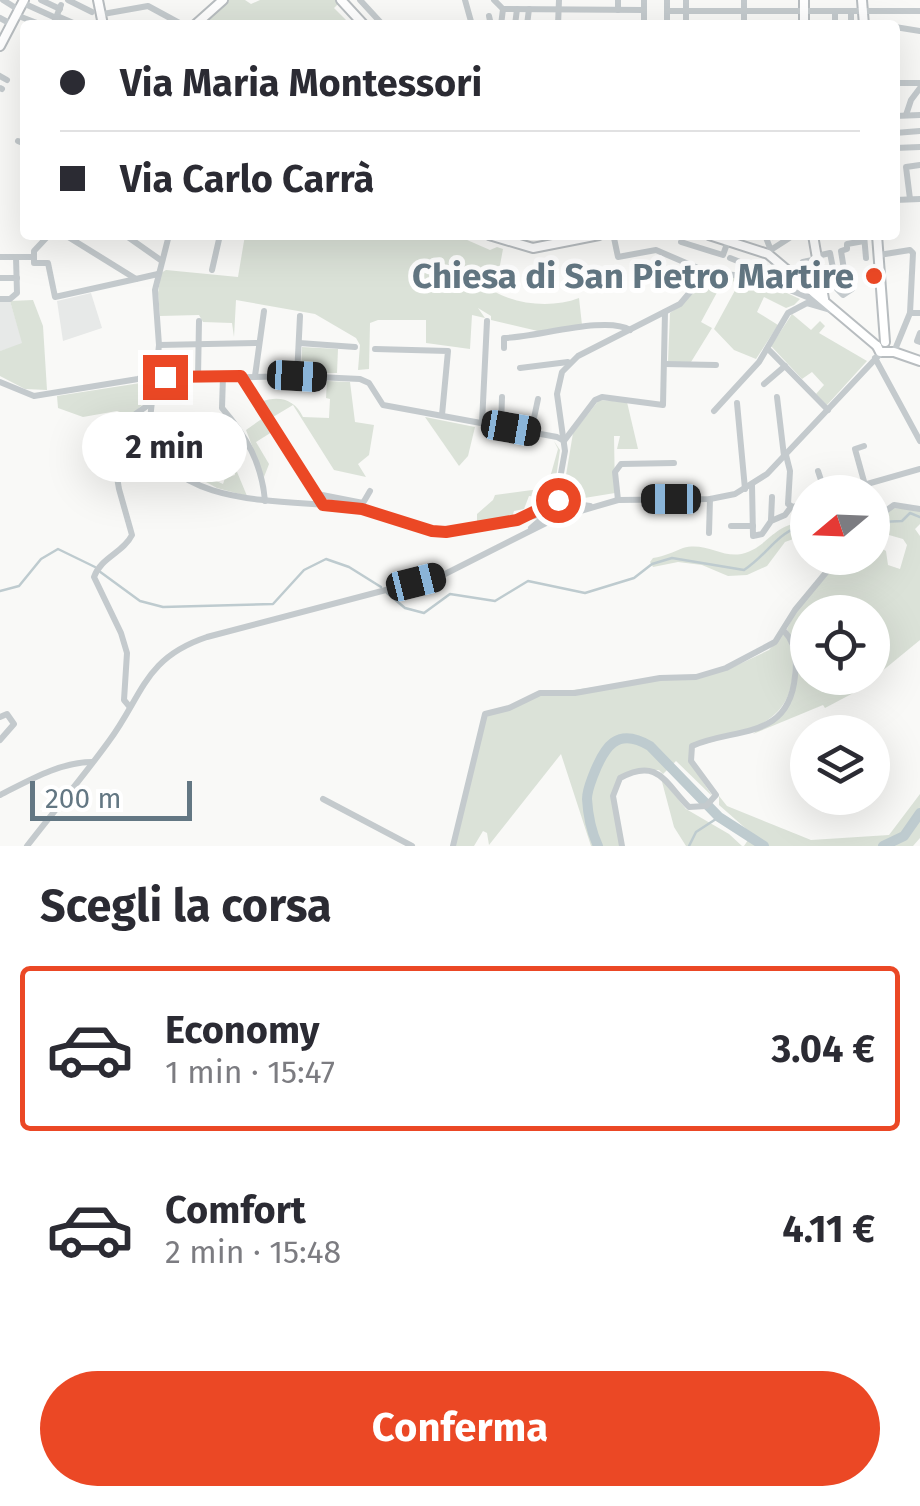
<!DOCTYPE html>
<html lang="it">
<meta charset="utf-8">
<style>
:root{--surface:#fff;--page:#f2f2f3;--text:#2b2b33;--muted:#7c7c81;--line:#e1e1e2;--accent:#eb4825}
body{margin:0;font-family:"Fira Sans",sans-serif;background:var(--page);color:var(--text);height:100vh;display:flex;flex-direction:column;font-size:38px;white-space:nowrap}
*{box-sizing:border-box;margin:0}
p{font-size:32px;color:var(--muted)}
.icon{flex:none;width:55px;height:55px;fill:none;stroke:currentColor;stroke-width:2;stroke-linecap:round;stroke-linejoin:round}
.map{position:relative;height:846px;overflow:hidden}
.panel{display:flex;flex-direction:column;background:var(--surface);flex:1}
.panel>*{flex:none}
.top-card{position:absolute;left:20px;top:20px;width:880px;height:220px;border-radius:10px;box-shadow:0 10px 40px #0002;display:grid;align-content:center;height:220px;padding:0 40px;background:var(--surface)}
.needle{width:65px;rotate:251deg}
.controls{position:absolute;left:790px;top:475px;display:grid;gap:20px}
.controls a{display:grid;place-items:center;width:100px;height:100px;border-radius:50%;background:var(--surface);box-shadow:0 10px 40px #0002;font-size:50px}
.scale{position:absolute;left:30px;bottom:25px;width:162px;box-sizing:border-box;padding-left:10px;border:5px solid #637783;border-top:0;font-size:28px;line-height:35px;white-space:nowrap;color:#637783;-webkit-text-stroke:8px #fff;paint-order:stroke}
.end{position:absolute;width:45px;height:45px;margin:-22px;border:12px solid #eb4825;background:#fff;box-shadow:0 0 0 5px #fff}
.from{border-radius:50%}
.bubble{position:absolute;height:70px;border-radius:35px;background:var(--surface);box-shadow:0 10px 40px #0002;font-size:32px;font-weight:700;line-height:70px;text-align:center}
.car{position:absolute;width:30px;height:60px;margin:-30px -15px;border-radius:12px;box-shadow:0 0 8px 2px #0007;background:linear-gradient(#222 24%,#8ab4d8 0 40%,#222 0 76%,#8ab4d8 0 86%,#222 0)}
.top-card b{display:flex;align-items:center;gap:35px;height:95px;font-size:38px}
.top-card b+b{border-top:2px solid var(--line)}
.top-card i{width:25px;height:25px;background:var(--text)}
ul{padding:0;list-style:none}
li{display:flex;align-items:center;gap:30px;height:165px;margin:0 20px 15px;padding:0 20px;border:5px solid transparent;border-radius:10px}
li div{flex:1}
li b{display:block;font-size:38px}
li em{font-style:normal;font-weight:700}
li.selected{border-color:var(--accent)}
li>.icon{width:90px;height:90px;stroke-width:1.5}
h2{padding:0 40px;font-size:45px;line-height:120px}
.button{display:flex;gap:20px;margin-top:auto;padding:20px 40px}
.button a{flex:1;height:115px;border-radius:60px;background:var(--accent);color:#fff;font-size:40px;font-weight:700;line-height:115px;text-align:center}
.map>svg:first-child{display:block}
.built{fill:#e7e9e8}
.green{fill:#dbe2d8;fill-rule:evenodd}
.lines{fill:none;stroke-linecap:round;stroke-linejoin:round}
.stream{stroke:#becbcf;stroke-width:2.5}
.river{stroke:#becbcf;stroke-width:10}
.major-casing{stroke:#b8bdc0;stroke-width:12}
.minor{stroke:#c4cacd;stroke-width:6}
.major{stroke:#fff;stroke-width:8}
.route{stroke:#eb4825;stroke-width:12}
.poi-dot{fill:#eb4825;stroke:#fff;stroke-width:4}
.labels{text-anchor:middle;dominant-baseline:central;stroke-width:10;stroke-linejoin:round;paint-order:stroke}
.poi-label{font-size:35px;font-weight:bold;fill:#637783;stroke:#fff;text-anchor:end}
</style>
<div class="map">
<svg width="920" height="846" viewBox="0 0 920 846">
<rect width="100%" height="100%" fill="#f9f9f7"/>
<g class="built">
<path d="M91,293L102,328L63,341L57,301Z"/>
<path d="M10,301L23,344L0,351V302Z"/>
</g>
<g class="green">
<path d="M228,0H245L251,4L260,0H336L339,3L334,8L351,25H200Z"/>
<path d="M245,235L458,236L490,250L497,247L503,249L495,292C519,305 553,308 579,298L582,325L542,332L491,320V316L478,308L485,318L472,315L470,349L426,343V320H378L370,323L369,369L358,370L360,345L356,338L315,314L236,300L234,337L232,323L203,322L199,315L160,316L158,293L161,273L166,270L238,277Z"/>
<path d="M705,276L736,277L731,286L721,285L701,322L712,328L691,362H668L670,313L683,304Z"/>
<path d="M745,278L758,280L800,299L794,305L786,308L764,297L757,312L778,325L756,359L734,350L714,329L739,283Z"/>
<path d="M33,300L43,326L47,390L25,389L0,376V351L22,343L10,301Z"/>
<path d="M792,314L811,330L820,321L825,326L819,333L867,361L827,405L816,394L824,385L812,372L802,379L771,346Z"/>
<path d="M302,347L338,349L337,373H301Z"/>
<path d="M327,381L350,382L355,422L374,425L369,455L358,464L366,477L334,470L293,405L273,417L261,402C278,395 295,399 303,417L329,418L330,399L326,398Z"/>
<path d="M140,383L150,390V397L131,416L117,411L83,417L58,408L57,396Z"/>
<path d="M599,400L627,402L638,449H617L620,436H614L615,493L572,500L564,487L573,433Z"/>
<path d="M425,417L475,427L468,456L459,466Z"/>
<path d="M263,418L272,432L256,442L269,464L264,477L246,430Z"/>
<path d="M178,423L190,431L194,426L208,436L223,438L247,496L217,488L182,469L183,466L223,484L225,478L235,475C233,450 213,443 195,429L188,436Z"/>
<path d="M554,441L560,450L556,478L545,498L529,496L524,509L514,511L512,517L477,524V514L493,500L495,495L547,488L558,449Z"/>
<path d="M892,508L920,510V524L915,529L920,536V640L859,690L825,708L823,705L753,734L791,703L797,679L787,629L796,611L841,558H872L873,543L886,551L888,565L900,569L907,545L903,539L889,535L879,524ZM808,612H872V678H808Z"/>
<path d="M807,521V534L785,542L767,566L747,575L728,576L702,565L678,562L653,567L650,562L653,558C665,556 673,552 683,548C706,541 724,560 745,553C770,545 771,525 807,521Z"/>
<path d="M783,634L786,635C793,652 794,662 792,680C786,730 729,736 689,748V761L713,797L676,761L663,774L659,770H633L614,786L621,846H591L561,754L489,845L487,833L483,831L474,846H455L486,715L541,694L659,679L693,678L729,669L769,650Z"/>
<path d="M661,778L686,809L729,834L742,846H686L674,827Z"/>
<path d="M920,794V838L913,846H744L752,834L719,805V796L727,806L811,840L889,835Z"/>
</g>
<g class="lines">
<g class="stream">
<path d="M881,522L902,521L910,513L920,517"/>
<path d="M99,571L140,601L163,607L273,604L304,570L326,559L349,567L381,587"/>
<path d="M0,591L19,586L41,559L58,549L95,567"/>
<path d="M387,593L405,608L424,613L450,594L495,601L528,581L585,593L634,578L652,564L672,558L744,570C770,553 776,531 808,524"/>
<path d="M689,846L696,832L719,817"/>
</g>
<g class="river">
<path d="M598,846C591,831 588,816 587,799C587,791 590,784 593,776C604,747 617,726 650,746L719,817L764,846"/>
<path d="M883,846L904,836L920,813"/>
</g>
<defs>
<g id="major">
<path d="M98,0L103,25"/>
<path d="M341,0L364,25"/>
<path d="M804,0V25"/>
<path d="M862,0L864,25"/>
<path d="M195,25L223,0"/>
<path d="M0,46L24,0"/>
<path d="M489,235L533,248L599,235"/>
<path d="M709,235L768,254L877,346"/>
<path d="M813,235L824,299"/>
<path d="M877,235L885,342"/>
<path d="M877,346L880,352H894L920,361"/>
</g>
</defs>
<use href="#major" class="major-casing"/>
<g class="minor">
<path d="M3,0L19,10"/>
<path d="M41,0L60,9"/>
<path d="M68,0L92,12"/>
<path d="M360,0L383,25"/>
<path d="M465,0L472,25"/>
<path d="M494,0L503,9L644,10"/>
<path d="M667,0V25"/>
<path d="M686,0V25"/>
<path d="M23,3L56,18"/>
<path d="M618,10V0"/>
<path d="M667,11H920"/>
<path d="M851,11V25"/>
<path d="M103,14L148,6L183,25"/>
<path d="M16,15L42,25"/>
<path d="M57,16L78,25"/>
<path d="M489,16L491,25"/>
<path d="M0,18L11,24"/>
<path d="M53,25L61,5"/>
<path d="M501,25L503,9"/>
<path d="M515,25L517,9"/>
<path d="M527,25L529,9"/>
<path d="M558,25L559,0"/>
<path d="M644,25V0"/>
<path d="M744,25V0"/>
<path d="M835,25V11"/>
<path d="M895,27L920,31"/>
<path d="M0,76L7,80"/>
<path d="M895,83H920"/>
<path d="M0,88L2,89"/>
<path d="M906,115L911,100L920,88"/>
<path d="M895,116L920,115"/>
<path d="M895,133L920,131"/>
<path d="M18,141L25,144"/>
<path d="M895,148L920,147"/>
<path d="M25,167V170"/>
<path d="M910,199L906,167L920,165"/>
<path d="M895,200L920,199"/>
<path d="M49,235L34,251V263H48L55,297L136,279"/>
<path d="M65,235L136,279L158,274"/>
<path d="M125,235L162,261"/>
<path d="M765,235L770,248"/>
<path d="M772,235L773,237"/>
<path d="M864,235L866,258"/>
<path d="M614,238L618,257L656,250L707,272"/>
<path d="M681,242L723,255L728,241"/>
<path d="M766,253L794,235"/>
<path d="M879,255L910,250L913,253L910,313L894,352"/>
<path d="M817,256L830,253L837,289L843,295L852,289"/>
<path d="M0,257H34"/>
<path d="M730,258L765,272L761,278"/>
<path d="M212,270L220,235"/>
<path d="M0,278H17"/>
<path d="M846,282L841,251L847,249V244L864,241"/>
<path d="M810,287L803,262L817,259"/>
<path d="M0,299H10L17,293L16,257"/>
<path d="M910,313H920"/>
<path d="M920,333L917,341L920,342"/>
<path d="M299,343L355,347"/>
<path d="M159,345L259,343"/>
<path d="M504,348V338C534,338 607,315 630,330"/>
<path d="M375,349L448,351L442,415"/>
<path d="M770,351L828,410"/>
<path d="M875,358L920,441"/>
<path d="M665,364L716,365"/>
<path d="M520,368L568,362"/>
<circle cx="151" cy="377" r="5.5"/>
<path d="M156,374L159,345L155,290L169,235"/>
<path d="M223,376L222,408C246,436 262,463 265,501"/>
<path d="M241,376L322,504"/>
<path d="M255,376L264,311"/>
<path d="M297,376L300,316"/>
<path d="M198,377L199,321"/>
<path d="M157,379L297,376L360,379L369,383L383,405L557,437L564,441L595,400L602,397L663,405L665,312"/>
<path d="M156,381C152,398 148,418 152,434C169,510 293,499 349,507C382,512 412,530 446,533L544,514L551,517"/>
<path d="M0,382L34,396L138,379L148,373"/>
<path d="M764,384L785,366"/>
<path d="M777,397L784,456"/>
<path d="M737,403L745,489"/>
<path d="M714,411L759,362L788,313L807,303L838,312"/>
<path d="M482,423L487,321"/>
<path d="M501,427L502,397"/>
<path d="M531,432L538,399"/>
<path d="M864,446L855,449L865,485"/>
<path d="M786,455L790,471L788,504L793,507L808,502"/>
<path d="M818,471L825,492"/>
<path d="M752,485L753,536L762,534L771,521L785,515L791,507"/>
<path d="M839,492L920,469"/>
<path d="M317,494L363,503L370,491"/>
<path d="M618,500L615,472L621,464L674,463"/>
<path d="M560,501L558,490L565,451L557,394L562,372L578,356L680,304L707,272L761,278L829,306"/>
<path d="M562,502L590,506"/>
<path d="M560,517L618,500L710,499L735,494L767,474L881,353"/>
<path d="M771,520L772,497"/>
<path d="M731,526H753"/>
<path d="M531,528L545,516L556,485"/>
<path d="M709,533L710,499"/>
<path d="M872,535L880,515L894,505L920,509"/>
<path d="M129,706L124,700L127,653L121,633L94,577C101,557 123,553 132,535L119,489L113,454L116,428L151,403"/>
<path d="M0,717L7,714L14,724L0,740"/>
<path d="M0,795C28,781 60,762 92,762"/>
<path d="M323,799L412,846"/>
<path d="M27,846C54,811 83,777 109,741C143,695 144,658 207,637L443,575L556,518"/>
<path d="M453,846L485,714L509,708L540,693H575L660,678L696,677L726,668L775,642L795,610L838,558"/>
<path d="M622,846L613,796L620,778C658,757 665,783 689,807L706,806L716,795L691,761L692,746C734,727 789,741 795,676C797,660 796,643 784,631"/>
</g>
<use href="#major" class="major"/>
</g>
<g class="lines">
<path class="route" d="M165,377L241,376L323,505L362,509L432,531L446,532L517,520L558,500"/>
</g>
<circle class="poi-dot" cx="874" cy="276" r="10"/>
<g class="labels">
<g class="poi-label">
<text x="854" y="276">Chiesa di San Pietro Martire</text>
</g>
</g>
</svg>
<div class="controls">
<a><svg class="needle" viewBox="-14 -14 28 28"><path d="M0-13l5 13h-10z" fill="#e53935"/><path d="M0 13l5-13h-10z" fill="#7c7c81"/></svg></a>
<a><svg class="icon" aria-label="locate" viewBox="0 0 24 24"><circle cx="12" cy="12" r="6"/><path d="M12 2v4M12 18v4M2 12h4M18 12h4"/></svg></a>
<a><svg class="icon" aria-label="layers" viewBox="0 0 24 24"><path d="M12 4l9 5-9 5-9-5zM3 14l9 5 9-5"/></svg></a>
</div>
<div class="scale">200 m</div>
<i class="end from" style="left:558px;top:500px"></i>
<i class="end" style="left:165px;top:377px"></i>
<div class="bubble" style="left:82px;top:412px;width:165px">2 min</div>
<i class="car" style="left:297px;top:376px;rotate:93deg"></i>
<i class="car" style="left:511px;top:428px;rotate:100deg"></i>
<i class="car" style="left:671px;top:499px;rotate:270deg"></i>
<i class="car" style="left:416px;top:582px;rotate:76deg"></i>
<div class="top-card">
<b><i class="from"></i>Via Maria Montessori</b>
<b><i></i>Via Carlo Carrà</b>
</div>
</div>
<section class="panel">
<h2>Scegli la corsa</h2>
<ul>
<li class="selected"><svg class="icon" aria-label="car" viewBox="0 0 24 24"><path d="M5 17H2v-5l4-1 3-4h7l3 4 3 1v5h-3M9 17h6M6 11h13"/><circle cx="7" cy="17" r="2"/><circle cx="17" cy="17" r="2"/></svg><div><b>Economy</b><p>1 min · 15:47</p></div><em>3.04 €</em></li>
<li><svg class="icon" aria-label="car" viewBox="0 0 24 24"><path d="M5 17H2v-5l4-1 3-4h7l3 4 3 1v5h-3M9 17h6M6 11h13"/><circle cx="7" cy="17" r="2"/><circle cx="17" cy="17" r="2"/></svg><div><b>Comfort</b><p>2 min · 15:48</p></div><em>4.11 €</em></li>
</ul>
<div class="button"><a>Conferma</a></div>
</section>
